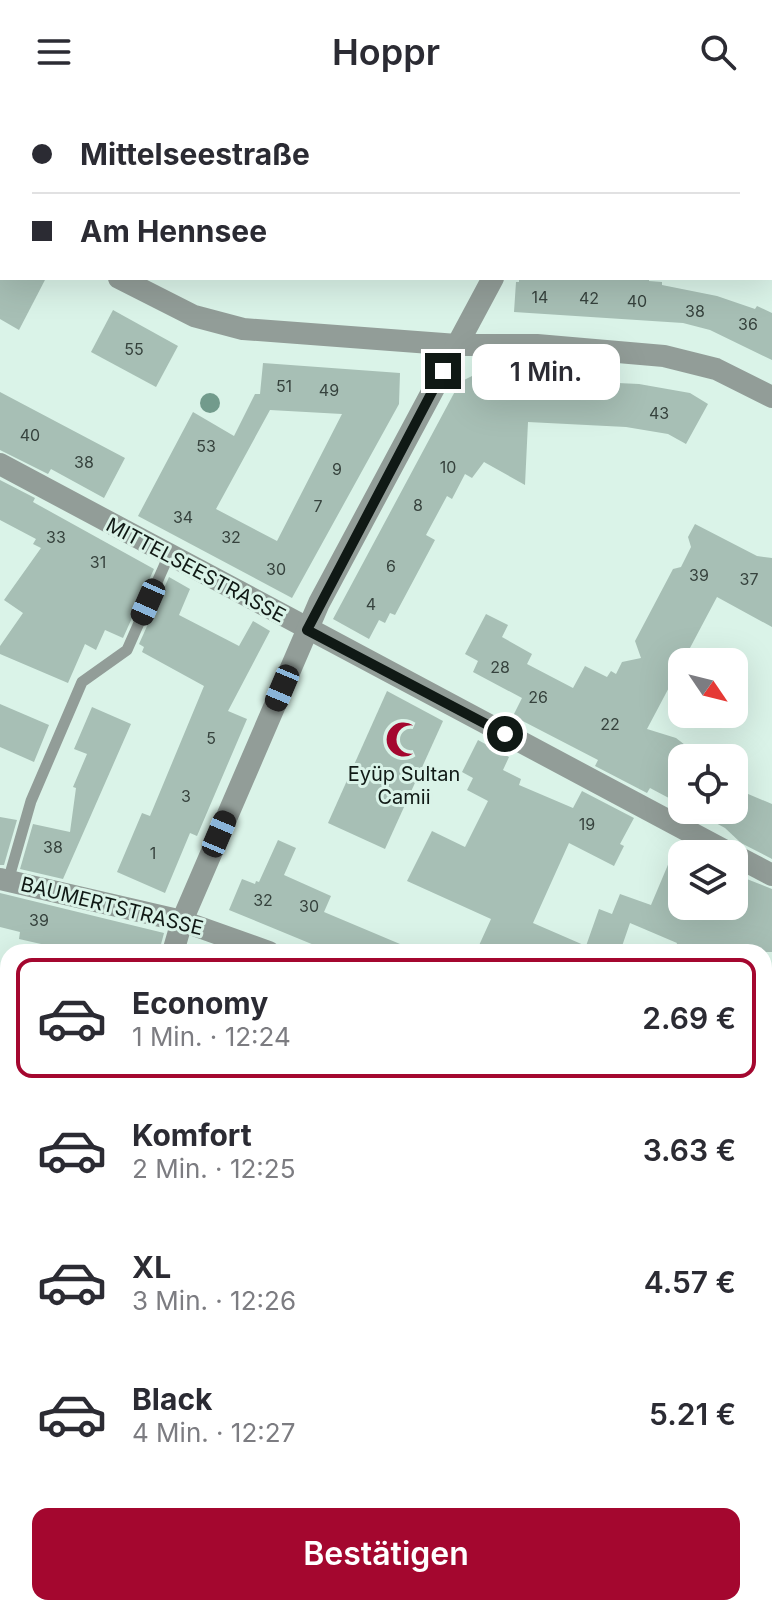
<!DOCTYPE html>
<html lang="de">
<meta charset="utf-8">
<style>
:root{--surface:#fff;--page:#f7f7f7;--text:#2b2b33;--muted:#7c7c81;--line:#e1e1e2;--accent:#a4072f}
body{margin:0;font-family:Inter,sans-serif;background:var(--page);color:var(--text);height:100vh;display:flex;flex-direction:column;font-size:30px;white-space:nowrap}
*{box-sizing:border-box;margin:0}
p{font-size:26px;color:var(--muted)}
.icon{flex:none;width:44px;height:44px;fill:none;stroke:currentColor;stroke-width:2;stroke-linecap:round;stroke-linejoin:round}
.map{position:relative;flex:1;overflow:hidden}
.details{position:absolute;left:0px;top:840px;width:772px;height:672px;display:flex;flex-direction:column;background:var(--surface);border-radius:24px 24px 0 0;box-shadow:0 8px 32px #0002}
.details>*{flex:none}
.hud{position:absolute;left:0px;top:0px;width:772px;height:176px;box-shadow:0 8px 32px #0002;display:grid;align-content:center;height:176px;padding:0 32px;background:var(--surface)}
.needle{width:52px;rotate:125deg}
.tools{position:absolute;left:668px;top:544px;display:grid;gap:16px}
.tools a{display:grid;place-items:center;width:80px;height:80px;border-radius:16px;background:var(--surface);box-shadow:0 8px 32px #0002;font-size:40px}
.end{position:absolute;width:36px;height:36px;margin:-18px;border:10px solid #101915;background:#fff;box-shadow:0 0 0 4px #fff}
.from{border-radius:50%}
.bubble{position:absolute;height:56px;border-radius:16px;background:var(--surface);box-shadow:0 8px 32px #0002;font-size:26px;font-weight:600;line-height:56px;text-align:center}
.car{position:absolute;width:24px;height:48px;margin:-24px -12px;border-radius:10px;box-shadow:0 0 6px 2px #0007;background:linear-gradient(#222 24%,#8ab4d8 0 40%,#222 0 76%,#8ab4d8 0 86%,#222 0)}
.hud b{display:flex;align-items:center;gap:28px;height:76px;font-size:30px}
.hud b+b{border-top:2px solid var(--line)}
.hud i{width:20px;height:20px;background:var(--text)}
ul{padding:14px 0 0;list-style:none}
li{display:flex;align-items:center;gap:24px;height:120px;margin:0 16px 12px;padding:0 16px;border:4px solid transparent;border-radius:16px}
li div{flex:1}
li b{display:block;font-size:30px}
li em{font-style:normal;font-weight:600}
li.selected{border-color:var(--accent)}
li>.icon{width:72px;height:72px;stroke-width:1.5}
.action{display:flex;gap:16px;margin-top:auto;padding:16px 32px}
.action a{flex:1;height:92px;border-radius:16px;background:var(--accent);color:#fff;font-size:32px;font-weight:600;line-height:92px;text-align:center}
header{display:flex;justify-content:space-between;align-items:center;height:104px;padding:0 32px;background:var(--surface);font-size:36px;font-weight:600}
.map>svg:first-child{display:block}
.building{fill:#a7bfb5;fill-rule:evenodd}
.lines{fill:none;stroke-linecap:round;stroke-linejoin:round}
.path{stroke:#9db2a9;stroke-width:5;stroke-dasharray:2 6;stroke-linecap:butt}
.service{stroke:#929d98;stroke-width:11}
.minor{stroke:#929d98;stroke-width:22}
.tertiary{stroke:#929d98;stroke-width:22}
.tram{stroke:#37433d;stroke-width:2}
.tree{fill:#729b8c}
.route{stroke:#101915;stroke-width:10}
.labels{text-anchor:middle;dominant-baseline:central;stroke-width:6;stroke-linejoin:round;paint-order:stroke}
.number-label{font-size:16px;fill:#36423d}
.street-label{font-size:20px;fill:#101915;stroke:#daf3e8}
.poi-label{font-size:20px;fill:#101915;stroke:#daf3e8}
</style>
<header><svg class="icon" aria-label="menu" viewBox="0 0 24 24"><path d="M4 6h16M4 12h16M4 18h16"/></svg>Hoppr<svg class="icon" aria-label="search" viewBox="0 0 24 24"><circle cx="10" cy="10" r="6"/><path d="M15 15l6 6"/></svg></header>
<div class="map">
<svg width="772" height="1512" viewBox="0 0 772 1512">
<rect width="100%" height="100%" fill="#daf3e8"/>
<g class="building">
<path d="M0,174H46L19,226L0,215Z"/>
<path d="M519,174H649V177L662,178V181L717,192L755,205L757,202L772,209V256L710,226L683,219L514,208L516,178H519Z"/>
<path d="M113,206L178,242L156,283L91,248Z"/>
<path d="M263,259L400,269L399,300L292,494L138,412L193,308L234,332L255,290H260ZM270,306L342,310L277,437L216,405Z"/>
<path d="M472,272L639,280L690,289L708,300L686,340L668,330L626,323L528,318L525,381L484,358L472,374L465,370L452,395L447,392L426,431L435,436L395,511L390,509L385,519L379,516L369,535L333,515L460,278Z"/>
<path d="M0,288L125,354L104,394L51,365L48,370L0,346Z"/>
<path d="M0,376L35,394L33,398L154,465L123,534L105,526L96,546L85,540L68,579L0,550V542L23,509L4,496L41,444L33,440L36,435L0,416Z"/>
<path d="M695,420L757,452L772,454V523L717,493L647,625L676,634L702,654H682V701L650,684L647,689L595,662L598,656L513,612L522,594L473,568L478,557L465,550L486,510L508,521L502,533L532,550L527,560L573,584L585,562L607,573L611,567L616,570L622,558L641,554L635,537L673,465L681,463L691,443L688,433Z"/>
<path d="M169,473L190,485L179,511L239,542L253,517L270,527L228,607L247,615L197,732L190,729L165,789L117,768L142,709L150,712L204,582L142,548L144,543L139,540Z"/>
<path d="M387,587L443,617L385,745L328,719Z"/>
<path d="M0,600L49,621L34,658L0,643Z"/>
<path d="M92,603L131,620L63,775L20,765L33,720L70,728L76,684L73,683L87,650L74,645Z"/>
<path d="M478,636L509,653L503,666L521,675L519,681L573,704L582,687L634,714L620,740L624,742L614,762L569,739L533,819L586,842L599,805L612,810L620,790L651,801L678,737L682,740V802H734V770L772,785V848H674L677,839L630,819L620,848H476L491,815L407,777L432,727L465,743L488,697L467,686L473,674L462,668Z"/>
<path d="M734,684L772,700V755L741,739L725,724L692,706H734Z"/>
<path d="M0,713L17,716L4,761H0Z"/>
<path d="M278,736L296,744L284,771L331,792L324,808L419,848H331L229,806L242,775L255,780L256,777L259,778Z"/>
<path d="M0,789L164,829L159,848H62L63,845L19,835L20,828L0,823Z"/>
</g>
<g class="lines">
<path class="path" d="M453,1504L526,1512"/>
<path class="service" d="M8,777L31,697L82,578L127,546L169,451"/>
<g class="minor">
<path d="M61,2L62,0"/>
<path d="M587,2L588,0"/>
<path d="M0,119L2,115"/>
<path d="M119,174L194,212L243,225L457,241H537L664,252L716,265L772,293"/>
<path d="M0,360L731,750"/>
<path d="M734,751L772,771"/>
<path d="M173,848L182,817L319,499L493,174"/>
<path d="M764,938L772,920"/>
<path d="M1,1493L8,1462"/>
</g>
<g class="tertiary">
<path d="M0,775L182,817L269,848"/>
<path d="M764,1060L772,1063"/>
<path d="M0,1135L8,1137"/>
<path d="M764,1327L772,1328"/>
</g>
<path class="tram" d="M0,1510L119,1512"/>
</g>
<circle class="tree" cx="210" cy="299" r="10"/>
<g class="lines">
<path class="route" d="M443,267L307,526L505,630"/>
</g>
<defs>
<symbol id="mosque-bare" viewBox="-9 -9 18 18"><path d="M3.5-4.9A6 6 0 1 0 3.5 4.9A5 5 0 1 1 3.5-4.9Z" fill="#a4072f" stroke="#daf3e8" stroke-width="2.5" paint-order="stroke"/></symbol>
</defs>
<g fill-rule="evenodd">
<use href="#mosque-bare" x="378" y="610" width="51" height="51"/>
</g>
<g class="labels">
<g class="number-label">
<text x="540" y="193">14</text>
<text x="589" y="194">42</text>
<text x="637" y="197">40</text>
<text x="695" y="207">38</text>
<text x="748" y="220">36</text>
<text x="134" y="245">55</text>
<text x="284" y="282">51</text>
<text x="329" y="286">49</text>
<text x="659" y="309">43</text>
<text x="30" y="331">40</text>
<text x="206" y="342">53</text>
<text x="84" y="358">38</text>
<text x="448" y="363">10</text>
<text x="337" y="365">9</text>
<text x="418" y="401">8</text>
<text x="318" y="402">7</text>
<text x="183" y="413">34</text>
<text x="56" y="433">33</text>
<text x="231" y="433">32</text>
<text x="98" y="458">31</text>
<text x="391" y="462">6</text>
<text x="276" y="465">30</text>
<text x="699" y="471">39</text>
<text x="749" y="475">37</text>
<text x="371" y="500">4</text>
<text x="500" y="563">28</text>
<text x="538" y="593">26</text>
<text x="610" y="620">22</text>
<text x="211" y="634">5</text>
<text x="186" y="692">3</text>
<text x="587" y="720">19</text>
<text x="53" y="743">38</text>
<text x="153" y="749">1</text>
<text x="263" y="796">32</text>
<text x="309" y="802">30</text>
<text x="39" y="816">39</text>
</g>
<g class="street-label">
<text transform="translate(196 466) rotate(28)">MITTELSEESTRASSE</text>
<text transform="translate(112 802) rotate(14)">BAUMERTSTRASSE</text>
</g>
<g class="poi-label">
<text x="404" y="670">Eyüp Sultan<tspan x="404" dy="23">Camii</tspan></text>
</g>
</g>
</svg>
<div class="tools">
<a><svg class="needle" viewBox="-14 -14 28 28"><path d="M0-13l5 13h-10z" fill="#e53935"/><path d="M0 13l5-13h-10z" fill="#7c7c81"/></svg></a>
<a><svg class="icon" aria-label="locate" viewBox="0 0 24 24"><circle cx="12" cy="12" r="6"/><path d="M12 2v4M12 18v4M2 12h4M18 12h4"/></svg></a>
<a><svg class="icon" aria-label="layers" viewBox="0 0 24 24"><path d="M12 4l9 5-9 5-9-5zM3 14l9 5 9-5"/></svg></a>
</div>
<i class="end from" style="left:505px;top:630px"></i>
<i class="end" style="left:443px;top:267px"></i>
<div class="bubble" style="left:472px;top:240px;width:148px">1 Min.</div>
<i class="car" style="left:148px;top:498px;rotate:204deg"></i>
<i class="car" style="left:282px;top:584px;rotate:203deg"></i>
<i class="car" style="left:219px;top:730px;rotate:23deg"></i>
<div class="hud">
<b><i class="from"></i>Mittelseestraße</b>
<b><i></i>Am Hennsee</b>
</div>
<section class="details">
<ul>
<li class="selected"><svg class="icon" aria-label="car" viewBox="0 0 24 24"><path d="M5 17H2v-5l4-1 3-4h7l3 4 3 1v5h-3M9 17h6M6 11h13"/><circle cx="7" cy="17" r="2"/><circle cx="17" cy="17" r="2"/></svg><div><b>Economy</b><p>1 Min. · 12:24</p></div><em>2.69 €</em></li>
<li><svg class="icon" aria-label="car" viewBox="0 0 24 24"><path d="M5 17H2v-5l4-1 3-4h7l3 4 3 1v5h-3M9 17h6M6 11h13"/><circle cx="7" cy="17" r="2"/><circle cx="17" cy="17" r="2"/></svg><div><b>Komfort</b><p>2 Min. · 12:25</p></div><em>3.63 €</em></li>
<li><svg class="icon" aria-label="car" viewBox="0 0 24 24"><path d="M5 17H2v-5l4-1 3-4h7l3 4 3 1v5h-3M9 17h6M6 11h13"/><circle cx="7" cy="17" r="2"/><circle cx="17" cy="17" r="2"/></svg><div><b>XL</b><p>3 Min. · 12:26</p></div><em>4.57 €</em></li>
<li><svg class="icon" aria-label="car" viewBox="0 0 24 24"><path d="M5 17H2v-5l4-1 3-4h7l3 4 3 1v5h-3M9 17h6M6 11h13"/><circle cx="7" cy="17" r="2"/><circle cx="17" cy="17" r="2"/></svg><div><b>Black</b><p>4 Min. · 12:27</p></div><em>5.21 €</em></li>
</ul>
<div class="action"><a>Bestätigen</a></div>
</section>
</div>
